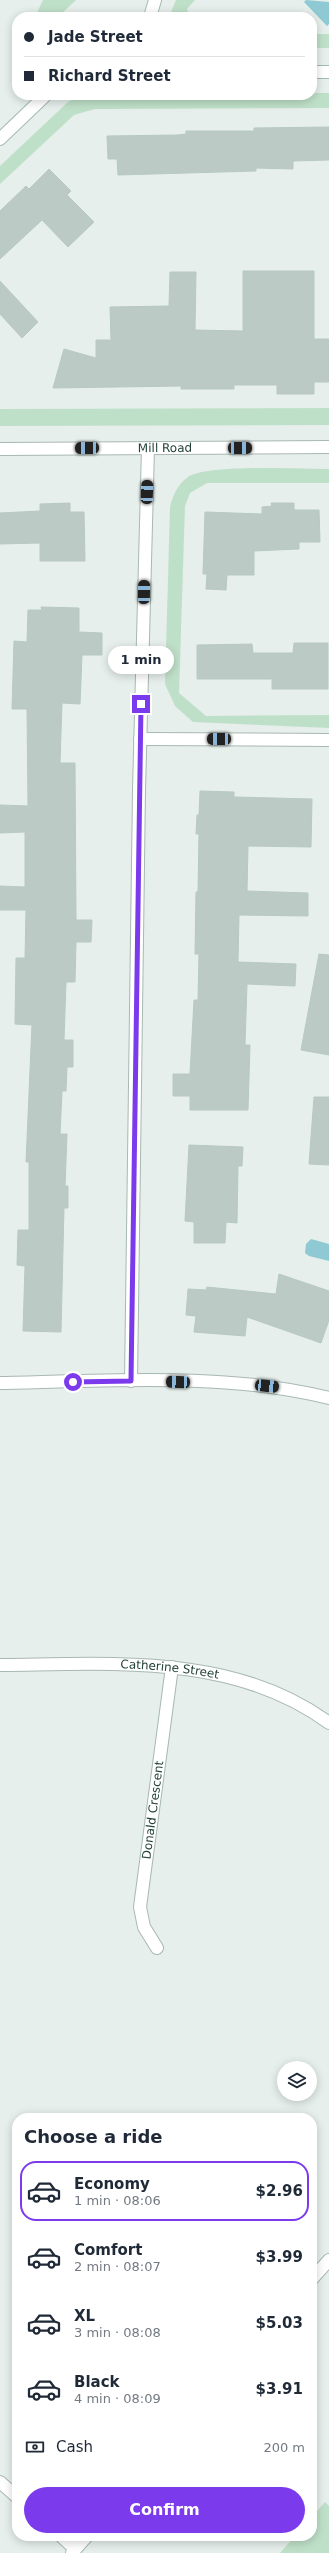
<!DOCTYPE html>
<meta charset="utf-8">
<style>
:root{--surface:#fff;--page:#f6f6f7;--text:#1f2937;--muted:#747a83;--line:#e0e1e3;--accent:#7c3aed}
body{margin:0;font-family:"DejaVu Sans",sans-serif;background:var(--page);color:var(--text);height:100vh;display:flex;flex-direction:column;font-size:15px;white-space:nowrap}
*{box-sizing:border-box;margin:0}
p{font-size:13px;color:var(--muted)}
.icon{flex:none;width:22px;height:22px;fill:none;stroke:currentColor;stroke-width:2;stroke-linecap:round;stroke-linejoin:round}
.map{position:relative;flex:1;overflow:hidden}
.details{position:absolute;left:12px;top:2113px;width:305px;height:428px;display:flex;flex-direction:column;background:var(--surface);border-radius:16px;box-shadow:0 2px 10px #0003}
.details>*{flex:none}
.banner{position:absolute;left:12px;top:12px;width:305px;height:88px;border-radius:16px;box-shadow:0 2px 10px #0003;display:grid;align-content:center;height:88px;padding:0 12px;background:var(--surface)}
.fabs{position:absolute;left:277px;top:2061px;display:grid;gap:8px}
.fabs a{display:grid;place-items:center;width:40px;height:40px;border-radius:50%;background:var(--surface);box-shadow:0 2px 10px #0003;font-size:20px}
.end{position:absolute;width:18px;height:18px;margin:-9px;border:5px solid #7c3aed;background:#fff;box-shadow:0 0 0 2px #fff}
.from{border-radius:50%}
.bubble{position:absolute;height:28px;border-radius:14px;background:var(--surface);box-shadow:0 2px 10px #0003;font-size:13px;font-weight:700;line-height:28px;text-align:center}
.car{position:absolute;width:12px;height:24px;margin:-12px -6px;border-radius:5px;box-shadow:0 0 3px 1px #0007;background:linear-gradient(#222 24%,#8ab4d8 0 40%,#222 0 76%,#8ab4d8 0 86%,#222 0)}
.banner b{display:flex;align-items:center;gap:14px;height:38px;font-size:15px}
.banner b+b{border-top:1px solid var(--line)}
.banner i{width:10px;height:10px;background:var(--text)}
ul{padding:0;list-style:none}
li{display:flex;align-items:center;gap:12px;height:60px;margin:0 8px 6px;padding:0 4px;border:2px solid transparent;border-radius:16px}
li div{flex:1}
li b{display:block;font-size:15px}
li em{font-style:normal;font-weight:700}
li.current{border-color:var(--accent)}
li>.icon{width:36px;height:36px;stroke-width:1.5}
h2{padding:0 12px;font-size:18px;line-height:48px}
.pay{display:flex;align-items:center;gap:10px;height:44px;padding:0 12px;font-size:15px}
.pay p{margin-inline-start:auto}
.action{display:flex;gap:8px;margin-top:auto;padding:8px 12px}
.action a{flex:1;height:46px;border-radius:24px;background:var(--accent);color:#fff;font-size:16px;font-weight:700;line-height:46px;text-align:center}
.map>svg:first-child{display:block}
.green{fill:#bfe0c8}
.water{fill:#8ec9d4}
.building{fill:#bbcac4;stroke:#b8c9c2}
.lines{fill:none;stroke-linecap:round;stroke-linejoin:round}
.street-casing{stroke:#a8b8b2;stroke-width:14}
.secondary-casing{stroke:#a4bbb3;stroke-width:14}
.street{stroke:#fff;stroke-width:12}
.secondary{stroke:#fff;stroke-width:12}
.route{stroke:#7c3aed;stroke-width:5}
.labels{text-anchor:middle;dominant-baseline:central;stroke-width:4;stroke-linejoin:round;paint-order:stroke}
.street-label{font-size:12px;fill:#24423a;stroke:#f7fbf9}
</style>
<div class="map">
<svg width="329" height="2553" viewBox="0 0 329 2553">
<rect width="100%" height="100%" fill="#e6efeb"/>
<g class="green">
<path d="M43,0H76L58,17H35Z"/>
<path d="M176,0H195L187,9L190,17H169Z"/>
<rect x="312" y="34" width="17" height="14"/>
<path d="M312,93H329V108L95,109L74,115L0,184V166L69,101L84,95H312Z"/>
<path d="M329,408V425L0,426V409Z"/>
<path d="M329,469V483H207L190,493L185,506L179,693L206,716L329,715V728L193,722L175,706L165,684L170,508C172,496 178,484 188,477C207,464 301,469 329,469Z"/>
<path d="M325,2502L329,2506V2553H280L295,2536H312V2517Z"/>
</g>
<g class="water">
<path d="M306,0L329,2V24L327,26L304,2Z"/>
<path d="M311,1239L329,1244V1261L309,1256L305,1253L306,1244Z"/>
</g>
<g class="building">
<path d="M329,127V160L293,161V169L256,168V171L118,175L117,159H108L107,136L177,135L186,134V131H254V128Z"/>
<path d="M49,169L71,191L67,195L94,222L68,247L42,220L0,259V211L26,186L29,189Z"/>
<path d="M243,271H314V339H329V382H314V394H277V385H234V389H181V386L53,388L64,349L96,358V340H111L110,307L169,306L170,272H196L195,330L243,331Z"/>
<path d="M0,281L38,322L22,338L0,314Z"/>
<path d="M70,503V512H84L85,561H40V543L0,544V513L40,511V504Z"/>
<path d="M271,503H294V510H319L320,542H299V549L254,551V575H227L226,590L206,589L207,574H203L205,512L262,514V507L272,506Z"/>
<path d="M41,607L79,608V632L102,633V655H82L80,704L62,703L60,763H75L76,920H92L91,942H76L75,982H66L64,1040H73V1067H67L66,1091H62L60,1134H67L65,1186H68V1208H64L61,1332L23,1331L25,1266L17,1265L18,1230H29V1162H26L32,1025L15,1024L16,958H25L26,910H0V886L25,887V832L0,833V805L28,806L27,709H12L14,641L27,642L28,610H42Z"/>
<path d="M294,643H328V689H272V679H197V645L252,644L253,653H293Z"/>
<path d="M200,791L234,792V797L312,799L311,847L248,846L247,891L308,893V916L239,915L238,962L296,964L295,986L247,984L245,1045H250L248,1110H190V1096H173V1074H190L194,1000H198L199,954H195L196,892H198L199,834H196L197,815H199Z"/>
<path d="M319,954L329,955V1055L301,1050Z"/>
<path d="M314,1097H329V1165L309,1164Z"/>
<path d="M189,1145L243,1147L242,1166H238L237,1223L226,1222L225,1243H194V1222L185,1221Z"/>
<path d="M279,1274L329,1291V1320L321,1343L247,1317L245,1336L194,1332L196,1316L186,1315L188,1289L206,1290L207,1287L276,1294Z"/>
</g>
<g class="lines">
<defs>
<g id="street">
<path d="M150,17L155,0"/>
<path id="s1" d="M0,449L329,447"/>
<path d="M140,739L329,740"/>
<path d="M131,1381L139,790L148,448"/>
<path d="M0,1383C105,1381 227,1372 329,1398"/>
<path id="s2" d="M0,1665C111,1664 235,1653 329,1723"/>
<path id="s3" d="M157,1948L144,1927L140,1907L172,1667"/>
<path d="M312,2279L329,2260"/>
<path d="M0,2482L17,2497"/>
<path d="M61,2536L75,2549"/>
<path d="M72,2553L87,2536"/>
</g>
<g id="secondary">
<path d="M312,72H329"/>
<path d="M0,139L46,95"/>
</g>
</defs>
<use href="#street" class="street-casing"/>
<use href="#secondary" class="secondary-casing"/>
<use href="#street" class="street"/>
<use href="#secondary" class="secondary"/>
</g>
<g class="lines">
<path class="route" d="M73,1382L131,1381L141,704"/>
</g>
<g class="labels">
<g class="street-label">
<text stroke="none"><textPath href="#s1" startOffset="165">Mill Road</textPath></text>
<text stroke="none"><textPath href="#s2" startOffset="170">Catherine Street</textPath></text>
<text stroke="none"><textPath href="#s3" startOffset="143">Donald Crescent</textPath></text>
</g>
</g>
</svg>
<div class="fabs">
<a><svg class="icon" aria-label="layers" viewBox="0 0 24 24"><path d="M12 4l9 5-9 5-9-5zM3 14l9 5 9-5"/></svg></a>
</div>
<i class="end from" style="left:73px;top:1382px"></i>
<i class="end" style="left:141px;top:704px"></i>
<div class="bubble" style="left:108px;top:646px;width:66px">1 min</div>
<i class="car" style="left:87px;top:448px;rotate:269deg"></i>
<i class="car" style="left:240px;top:448px;rotate:90deg"></i>
<i class="car" style="left:147px;top:492px;rotate:2deg"></i>
<i class="car" style="left:144px;top:592px;rotate:1deg"></i>
<i class="car" style="left:219px;top:739px;rotate:270deg"></i>
<i class="car" style="left:178px;top:1382px;rotate:272deg"></i>
<i class="car" style="left:267px;top:1386px;rotate:96deg"></i>
<div class="banner">
<b><i class="from"></i>Jade Street</b>
<b><i></i>Richard Street</b>
</div>
<section class="details">
<h2>Choose a ride</h2>
<ul>
<li class="current"><svg class="icon" aria-label="car" viewBox="0 0 24 24"><path d="M5 17H2v-5l4-1 3-4h7l3 4 3 1v5h-3M9 17h6M6 11h13"/><circle cx="7" cy="17" r="2"/><circle cx="17" cy="17" r="2"/></svg><div><b>Economy</b><p>1 min · 08:06</p></div><em>$2.96</em></li>
<li><svg class="icon" aria-label="car" viewBox="0 0 24 24"><path d="M5 17H2v-5l4-1 3-4h7l3 4 3 1v5h-3M9 17h6M6 11h13"/><circle cx="7" cy="17" r="2"/><circle cx="17" cy="17" r="2"/></svg><div><b>Comfort</b><p>2 min · 08:07</p></div><em>$3.99</em></li>
<li><svg class="icon" aria-label="car" viewBox="0 0 24 24"><path d="M5 17H2v-5l4-1 3-4h7l3 4 3 1v5h-3M9 17h6M6 11h13"/><circle cx="7" cy="17" r="2"/><circle cx="17" cy="17" r="2"/></svg><div><b>XL</b><p>3 min · 08:08</p></div><em>$5.03</em></li>
<li><svg class="icon" aria-label="car" viewBox="0 0 24 24"><path d="M5 17H2v-5l4-1 3-4h7l3 4 3 1v5h-3M9 17h6M6 11h13"/><circle cx="7" cy="17" r="2"/><circle cx="17" cy="17" r="2"/></svg><div><b>Black</b><p>4 min · 08:09</p></div><em>$3.91</em></li>
</ul>
<div class="pay"><svg class="icon" aria-label="cash" viewBox="0 0 24 24"><path d="M3 7h18v10H3z"/><circle cx="12" cy="12" r="2"/></svg>Cash<p>200 m</p></div>
<div class="action"><a>Confirm</a></div>
</section>
</div>
